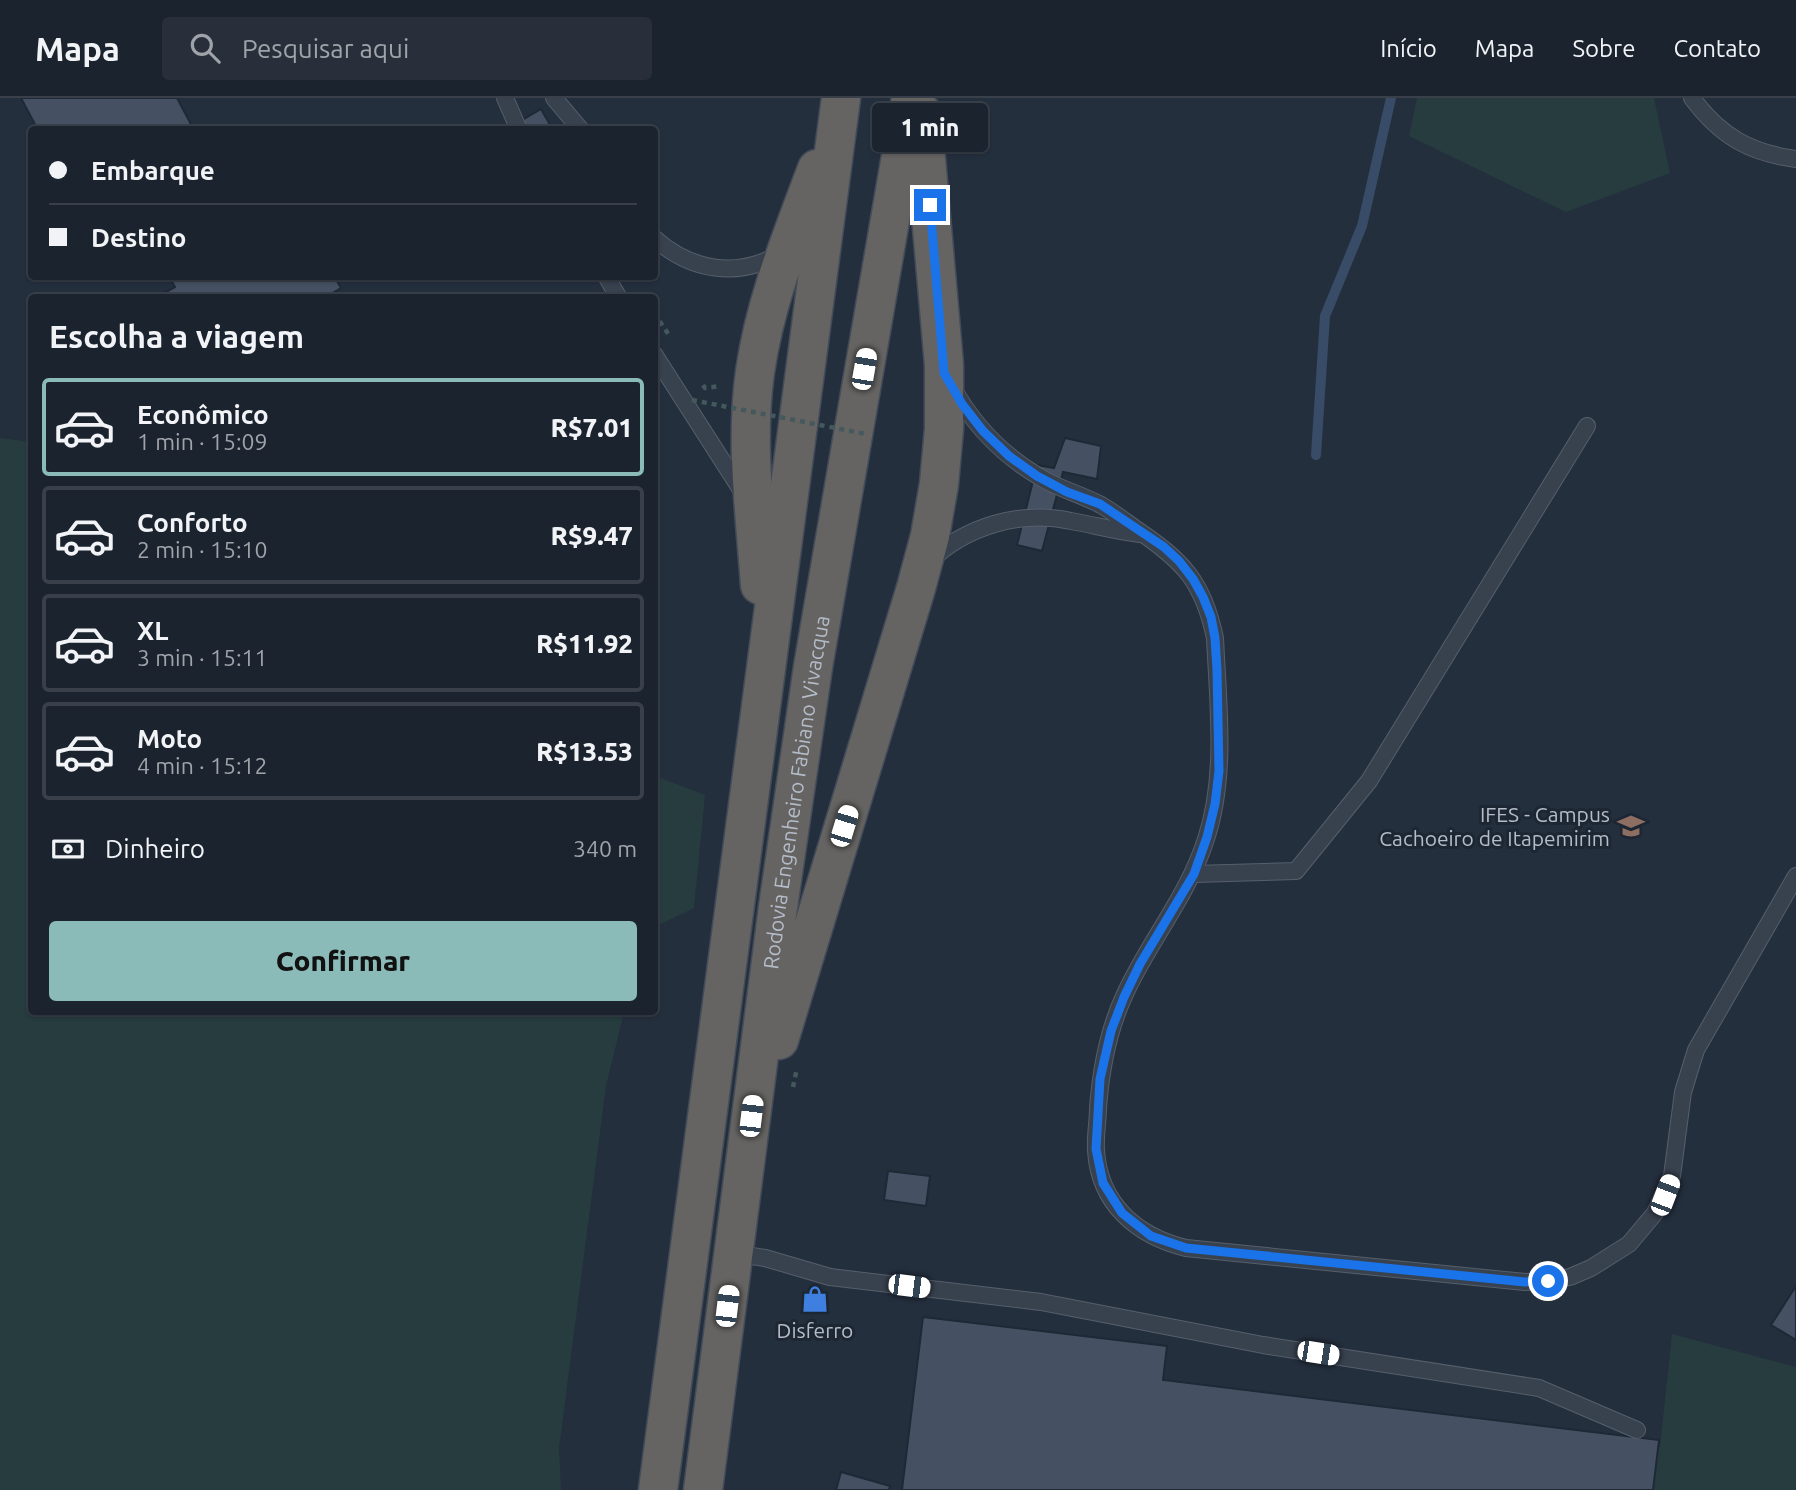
<!DOCTYPE html>
<html lang="pt">
<meta charset="utf-8">
<style>
:root{--surface:#1b232e;--page:#282f3a;--text:#f1f3f6;--muted:#a0a4aa;--line:#39404a;--accent:#8bbbb9}
body{margin:0;font-family:Ubuntu,sans-serif;background:var(--page);color:var(--text);height:100vh;display:flex;flex-direction:column;font-size:26px;white-space:nowrap}
*{box-sizing:border-box;margin:0}
p{font-size:23px;color:var(--muted)}
.icon{flex:none;width:38px;height:38px;fill:none;stroke:currentColor;stroke-width:2;stroke-linecap:round;stroke-linejoin:round}
.map{position:relative;flex:1;overflow:hidden}
.details{position:absolute;left:28px;top:196px;width:630px;height:721px;display:flex;flex-direction:column;background:var(--surface);border-radius:7px;box-shadow:0 2px 5px #0004,0 0 0 2px var(--line)}
.details>*{flex:none}
.banner{position:absolute;left:28px;top:28px;width:630px;height:154px;border-radius:7px;box-shadow:0 2px 5px #0004,0 0 0 2px var(--line);display:grid;align-content:center;height:154px;padding:0 21px;background:var(--surface)}
.end{position:absolute;width:32px;height:32px;margin:-16px;border:9px solid #1a73e8;background:#fff;box-shadow:0 0 0 4px #fff}
.from{border-radius:50%}
.bubble{position:absolute;height:49px;border-radius:7px;background:var(--surface);box-shadow:0 2px 5px #0004,0 0 0 2px var(--line);font-size:23px;font-weight:800;line-height:49px;text-align:center}
.car{position:absolute;width:21px;height:42px;margin:-21px -10px;border-radius:9px;box-shadow:0 0 5px 2px #0007;background:linear-gradient(#fff 24%,#345 0 40%,#fff 0 76%,#345 0 86%,#fff 0)}
.banner b{display:flex;align-items:center;gap:24px;height:66px;font-size:26px}
.banner b+b{border-top:2px solid var(--line)}
.banner i{width:18px;height:18px;background:var(--text)}
ul{padding:0;list-style:none}
li{display:flex;align-items:center;gap:21px;height:98px;margin:0 14px 10px;padding:0 7px;border:4px solid var(--line);border-radius:7px}
li div{flex:1}
li b{display:block;font-size:26px}
li em{font-style:normal;font-weight:800}
li.on{border-color:var(--accent)}
li>.icon{width:63px;height:63px;stroke-width:1.5}
h2{padding:0 21px;font-size:32px;line-height:84px}
.pay{display:flex;align-items:center;gap:18px;height:77px;padding:0 21px;font-size:26px}
.pay p{margin-inline-start:auto}
.button{display:flex;gap:14px;margin-top:auto;padding:14px 21px}
.button a{flex:1;height:80px;border-radius:7px;background:var(--accent);color:#111;font-size:28px;font-weight:800;line-height:80px;text-align:center}
header{display:flex;align-items:center;gap:42px;box-sizing:border-box;height:98px;padding:0 35px;background:var(--surface);border-bottom:2px solid var(--line)}
header strong{font-size:33px}
nav{display:flex;gap:38px;margin-inline-start:auto;font-size:24px}
.search{width:490px;height:63px;background:var(--page);display:flex;align-items:center;gap:18px;box-sizing:border-box;padding:0 24px;border-radius:7px;color:var(--muted);font-size:26px}
.map>svg:first-child{display:block}
.green{fill:#263c3f}
.lines{fill:none;stroke-linecap:round;stroke-linejoin:round}
.stream{stroke:#394c67;stroke-width:10}
.building{fill:#455162;stroke:#1f2835;stroke-width:2}
.service-casing{stroke:#565f6c;stroke-width:18}
.trunk-casing{stroke:#434c59;stroke-width:41}
.path{stroke:#44595c;stroke-width:4.5;stroke-dasharray:5 5;stroke-linecap:butt}
.service{stroke:#38414e;stroke-width:16}
.trunk{stroke:#656462;stroke-width:38}
.path-bridge{stroke:#44595c;stroke-width:4.5;stroke-dasharray:5 5;stroke-linecap:butt}
.route{stroke:#1a73e8;stroke-width:9}
.labels{text-anchor:middle;dominant-baseline:central;stroke-width:6;stroke-linejoin:round;paint-order:stroke}
.street-label{font-size:21px;fill:#b4bcc9;stroke:#1d2633}
.poi-label{font-size:21px;fill:#b4bcc9;stroke:#1d2633;text-anchor:end}
</style>
<header>
<strong>Mapa</strong>
<div class="search"><svg class="icon" aria-label="search" viewBox="0 0 24 24"><circle cx="10" cy="10" r="6"/><path d="M15 15l6 6"/></svg>Pesquisar aqui</div>
<nav><a>Início</a><a>Mapa</a><a>Sobre</a><a>Contato</a></nav>
</header>
<div class="map">
<svg width="1796" height="1392" viewBox="0 0 1796 1392">
<rect width="100%" height="100%" fill="#242f3e"/>
<g class="green">
<path d="M1417,0H1654L1670,75L1566,114L1409,38Z"/>
<path d="M0,340L31,344L32,914H624L606,988L559,1350L561,1392H0Z"/>
<path d="M655,678L705,697L694,810L655,829Z"/>
<path d="M1672,1236L1796,1269V1392H1618L1632,1366L1660,1349Z"/>
</g>
<g class="lines">
<path class="stream" d="M1316,357L1325,218L1362,128L1391,0"/>
</g>
<g class="building">
<path d="M21,0H177L194,32H38Z"/>
<path d="M541,11L553,32H523L519,24Z"/>
<path d="M169,178H334L341,190L324,200H289L288,198L285,200H155L175,189Z"/>
<path d="M1065,340L1101,348L1097,381L1063,374L1042,453L1017,447L1037,367L1054,370Z"/>
<path d="M888,1073L930,1078L926,1108L884,1102Z"/>
<path d="M1796,1188V1242L1771,1227Z"/>
<path d="M923,1219L1167,1248L1163,1282L1659,1342L1653,1392H902Z"/>
<path d="M841,1374L890,1388L889,1392H836Z"/>
</g>
<g class="lines">
<defs>
<g id="service">
<path d="M505,0L519,32"/>
<path d="M554,0L581,32"/>
<path d="M1692,0C1720,38 1750,55 1796,61"/>
<path d="M654,140C691,173 738,181 781,155"/>
<path d="M606,178L619,200"/>
<path d="M654,256L743,395"/>
<path d="M953,290C973,326 1003,357 1038,378C1058,391 1081,396 1101,407C1113,414 1125,423 1136,431C1183,463 1203,483 1215,540C1218,606 1227,678 1206,741C1188,798 1149,843 1125,896C1108,932 1101,970 1098,1010C1098,1024 1095,1038 1096,1052C1099,1106 1137,1138 1186,1150L1525,1184L1548,1183L1570,1179L1591,1170L1629,1146L1655,1115L1672,1078L1683,994L1696,952L1796,778"/>
<path d="M930,463C966,428 1021,412 1071,423C1094,427 1116,433 1140,436"/>
<path d="M1194,776L1296,773L1369,683L1587,328"/>
<path d="M733,1155L765,1160L830,1179L1041,1204L1263,1247L1539,1290L1637,1332"/>
</g>
<g id="trunk">
<path d="M760,487C755,416 745,345 755,274C765,203 792,138 817,71"/>
<path d="M779,942L916,490L930,438L939,386L944,331V267L922,15"/>
<path d="M658,1392L841,0"/>
<path id="s1" d="M703,1392L778,809L813,569L911,0"/>
</g>
</defs>
<use href="#service" class="service-casing"/>
<use href="#trunk" class="trunk-casing"/>
<g class="path">
<path d="M654,215L669,237"/>
<path d="M703,287L705,290L721,288"/>
<path d="M793,989L797,970"/>
</g>
<use href="#service" class="service"/>
<use href="#trunk" class="trunk"/>
<path class="path-bridge" d="M692,302L866,336"/>
</g>
<g class="lines">
<path class="route" d="M930,107L944,275L962,306L983,333L1009,358L1037,378L1067,394L1100,406L1164,449L1179,463L1193,481L1203,499L1211,519L1215,540L1217,572L1219,673L1215,706L1207,739L1194,776L1140,866L1124,899L1111,933L1100,981L1096,1051L1103,1085L1122,1115L1151,1138L1186,1150L1525,1184L1548,1183"/>
</g>
<defs>
<symbol id="university-bare" viewBox="-9 -9 18 18"><path d="M0-5L7-2L0 1L-7-2ZM-4 1L0 2.5L4 1V4Q0 6-4 4Z" fill="#8d6e63" stroke="#1d2633" stroke-width="2.5" paint-order="stroke"/></symbol>
<symbol id="shop-bare" viewBox="-9 -9 18 18"><path d="M-5-2.5h2.3a2.7 3.5 0 0 1 5.4 0H5L5.5 6h-11ZM-1.5-2.5h3a1.5 2.3 0 0 0-3 0Z" fill="#3f7fe0" stroke="#1d2633" stroke-width="2.5" paint-order="stroke"/></symbol>
</defs>
<g fill-rule="evenodd">
<use href="#university-bare" x="1612" y="709" width="38" height="38"/>
<use href="#shop-bare" x="796" y="1182" width="38" height="38"/>
</g>
<g class="labels">
<g class="street-label">
<text stroke="none"><textPath href="#s1" startOffset="704">Rodovia Engenheiro Fabiano Vivacqua</textPath></text>
</g>
<g class="poi-label">
<text x="1610" y="716">IFES - Campus<tspan x="1610" dy="24">Cachoeiro de Itapemirim</tspan></text>
<text x="815" y="1232" text-anchor="middle">Disferro</text>
</g>
</g>
</svg>
<i class="end from" style="left:1548px;top:1183px"></i>
<i class="end" style="left:930px;top:107px"></i>
<div class="bubble" style="left:872px;top:5px;width:116px">1 min</div>
<i class="car" style="left:864px;top:271px;rotate:10deg"></i>
<i class="car" style="left:844px;top:728px;rotate:17deg"></i>
<i class="car" style="left:751px;top:1018px;rotate:7deg"></i>
<i class="car" style="left:1665px;top:1097px;rotate:21deg"></i>
<i class="car" style="left:909px;top:1188px;rotate:97deg"></i>
<i class="car" style="left:727px;top:1208px;rotate:7deg"></i>
<i class="car" style="left:1318px;top:1255px;rotate:99deg"></i>
<div class="banner">
<b><i class="from"></i>Embarque</b>
<b><i></i>Destino</b>
</div>
<section class="details">
<h2>Escolha a viagem</h2>
<ul>
<li class="on"><svg class="icon" aria-label="car" viewBox="0 0 24 24"><path d="M5 17H2v-5l4-1 3-4h7l3 4 3 1v5h-3M9 17h6M6 11h13"/><circle cx="7" cy="17" r="2"/><circle cx="17" cy="17" r="2"/></svg><div><b>Econômico</b><p>1 min · 15:09</p></div><em>R$7.01</em></li>
<li><svg class="icon" aria-label="car" viewBox="0 0 24 24"><path d="M5 17H2v-5l4-1 3-4h7l3 4 3 1v5h-3M9 17h6M6 11h13"/><circle cx="7" cy="17" r="2"/><circle cx="17" cy="17" r="2"/></svg><div><b>Conforto</b><p>2 min · 15:10</p></div><em>R$9.47</em></li>
<li><svg class="icon" aria-label="car" viewBox="0 0 24 24"><path d="M5 17H2v-5l4-1 3-4h7l3 4 3 1v5h-3M9 17h6M6 11h13"/><circle cx="7" cy="17" r="2"/><circle cx="17" cy="17" r="2"/></svg><div><b>XL</b><p>3 min · 15:11</p></div><em>R$11.92</em></li>
<li><svg class="icon" aria-label="car" viewBox="0 0 24 24"><path d="M5 17H2v-5l4-1 3-4h7l3 4 3 1v5h-3M9 17h6M6 11h13"/><circle cx="7" cy="17" r="2"/><circle cx="17" cy="17" r="2"/></svg><div><b>Moto</b><p>4 min · 15:12</p></div><em>R$13.53</em></li>
</ul>
<div class="pay"><svg class="icon" aria-label="cash" viewBox="0 0 24 24"><path d="M3 7h18v10H3z"/><circle cx="12" cy="12" r="2"/></svg>Dinheiro<p>340 m</p></div>
<div class="button"><a>Confirmar</a></div>
</section>
</div>
